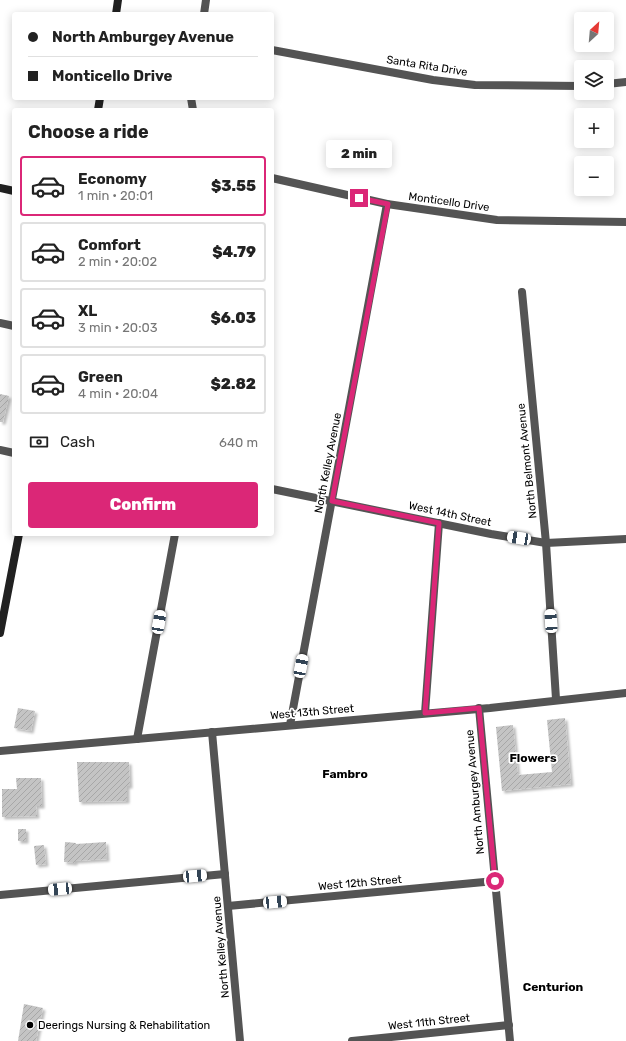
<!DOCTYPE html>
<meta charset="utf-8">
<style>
:root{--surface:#fff;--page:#f2f2f2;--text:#222;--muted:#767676;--line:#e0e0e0;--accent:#db2777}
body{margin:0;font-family:Rubik,sans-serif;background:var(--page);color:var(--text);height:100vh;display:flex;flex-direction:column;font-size:15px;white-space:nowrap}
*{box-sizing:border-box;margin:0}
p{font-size:13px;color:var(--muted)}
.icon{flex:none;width:22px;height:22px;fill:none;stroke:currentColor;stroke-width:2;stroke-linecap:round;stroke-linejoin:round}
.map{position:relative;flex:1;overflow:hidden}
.sheet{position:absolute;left:12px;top:108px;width:262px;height:428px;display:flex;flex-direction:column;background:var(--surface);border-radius:4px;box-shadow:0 2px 10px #0003}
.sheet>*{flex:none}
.guide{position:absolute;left:12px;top:12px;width:262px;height:88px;border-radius:4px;box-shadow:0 2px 10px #0003;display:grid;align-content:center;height:88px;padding:0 16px;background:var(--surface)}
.needle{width:26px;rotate:26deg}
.fabs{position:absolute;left:574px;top:12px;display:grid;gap:8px}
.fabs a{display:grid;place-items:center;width:40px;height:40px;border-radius:4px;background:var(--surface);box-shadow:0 2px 10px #0003;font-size:20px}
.end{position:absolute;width:18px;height:18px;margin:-9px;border:5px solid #db2777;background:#fff;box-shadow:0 0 0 2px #fff}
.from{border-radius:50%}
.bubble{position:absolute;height:28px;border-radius:4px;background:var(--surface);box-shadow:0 2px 10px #0003;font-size:13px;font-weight:800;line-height:28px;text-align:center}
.car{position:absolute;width:12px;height:24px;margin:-12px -6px;border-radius:5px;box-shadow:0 0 3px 1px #0007;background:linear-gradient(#fff 24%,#345 0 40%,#fff 0 76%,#345 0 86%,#fff 0)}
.guide b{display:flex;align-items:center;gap:14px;height:38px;font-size:15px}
.guide b+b{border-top:1px solid var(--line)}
.guide i{width:10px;height:10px;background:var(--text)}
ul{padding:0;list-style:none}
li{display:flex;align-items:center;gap:12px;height:60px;margin:0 8px 6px;padding:0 8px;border:2px solid var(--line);border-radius:4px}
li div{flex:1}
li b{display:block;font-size:15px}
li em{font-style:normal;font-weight:800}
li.selected{border-color:var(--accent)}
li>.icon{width:36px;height:36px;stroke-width:1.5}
h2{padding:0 16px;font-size:18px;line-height:48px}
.pay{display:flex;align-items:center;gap:10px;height:44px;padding:0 16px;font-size:15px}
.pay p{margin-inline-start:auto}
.cta{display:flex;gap:8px;margin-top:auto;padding:8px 16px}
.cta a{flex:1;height:46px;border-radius:4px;background:var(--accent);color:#fff;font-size:16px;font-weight:800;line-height:46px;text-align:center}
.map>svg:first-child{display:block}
.building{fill:url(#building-hatch);filter:url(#shadow)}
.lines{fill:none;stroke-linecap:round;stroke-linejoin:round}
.minor{stroke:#545454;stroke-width:8}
.tertiary{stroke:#545454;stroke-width:8}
.secondary{stroke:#212121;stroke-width:8}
.route{stroke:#db2777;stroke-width:5}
.poi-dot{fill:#000;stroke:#fff;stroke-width:1.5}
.labels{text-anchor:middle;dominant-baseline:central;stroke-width:3.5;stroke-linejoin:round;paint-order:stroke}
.street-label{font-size:11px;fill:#000;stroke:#fff}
.poi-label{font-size:11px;fill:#000;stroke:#fff;text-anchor:start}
.neighbourhood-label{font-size:12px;font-weight:bold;fill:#000;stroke:#fff}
</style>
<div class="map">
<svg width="626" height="1041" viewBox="0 0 626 1041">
<defs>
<pattern id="building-hatch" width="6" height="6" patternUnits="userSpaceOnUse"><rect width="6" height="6" fill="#c4c4c4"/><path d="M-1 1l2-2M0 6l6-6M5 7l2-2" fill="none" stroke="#a7a7a7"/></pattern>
<filter id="shadow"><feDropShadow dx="2.5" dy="2.5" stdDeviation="1" flood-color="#0004"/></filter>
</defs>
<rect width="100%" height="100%" fill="#fff"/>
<g class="building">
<path d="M0,394L9,396L3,422H0Z"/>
<path d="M18,708L35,711L31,731L14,728Z"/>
<path d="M565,718L571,784L502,791L496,727L513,725L518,775L552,772L547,720Z"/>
<path d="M77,762H129L130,786H127V801L79,802Z"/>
<path d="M16,778H41L42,806H36L37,816L2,817V789H17Z"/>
<rect x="18" y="829" width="8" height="12"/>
<path d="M65,842L76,843V844L106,842L107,859L75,861V863L64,862Z"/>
<path d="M44,845L46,864L36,865L34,846Z"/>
<path d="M24,1004L43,1008L36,1041H18Z"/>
</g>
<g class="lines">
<g class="minor">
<path d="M204,14L206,0"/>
<path d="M272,50L433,80L475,85L581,86"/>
<path d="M607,84L626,82"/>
<path d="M191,98L193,110"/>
<path d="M272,178L387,204L497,220L626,222"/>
<path d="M522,292L546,543L556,699"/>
<path d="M0,323L14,326"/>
<path d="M0,450L14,453"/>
<path d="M479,708L510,1041"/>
<path d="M425,713L439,523"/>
<path d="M290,725L387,204"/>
<path d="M212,732L240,1041"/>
<path d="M137,739L175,534"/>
<path d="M0,751L490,708L626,693"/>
<path d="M0,895L225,874"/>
<path d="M228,906L495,881"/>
<path d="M352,1041L509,1025"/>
</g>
<path class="tertiary" d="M272,489L491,534L546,543L626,539"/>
<g class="secondary">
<path d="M116,14L118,0"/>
<path d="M98,110L100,98"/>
<path d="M0,188L14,191"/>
<path d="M0,633L19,534"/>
</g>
</g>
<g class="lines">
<path class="route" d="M359,198L388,204L332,501L439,523L425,713L479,708L495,881"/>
</g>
<circle class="poi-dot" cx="30" cy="1025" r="4"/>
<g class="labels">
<g class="street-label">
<text transform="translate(427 66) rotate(9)">Santa Rita Drive</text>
<text transform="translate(449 202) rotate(8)">Monticello Drive</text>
<text transform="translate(527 461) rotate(-96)">North Belmont Avenue</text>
<text transform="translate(328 463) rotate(-79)">North Kelley Avenue</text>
<text transform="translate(450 514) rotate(12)">West 14th Street</text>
<text transform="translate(312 712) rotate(-5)">West 13th Street</text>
<text transform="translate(475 792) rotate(-95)">North Amburgey Avenue</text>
<text transform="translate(360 883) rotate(-5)">West 12th Street</text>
<text transform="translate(221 947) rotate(-95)">North Kelley Avenue</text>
<text transform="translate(429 1022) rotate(-6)">West 11th Street</text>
</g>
<g class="poi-label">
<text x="38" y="1025">Deerings Nursing &amp; Rehabilitation</text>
</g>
<g class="neighbourhood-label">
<text x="533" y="758">Flowers</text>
<text x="345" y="774">Fambro</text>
<text x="553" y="987">Centurion</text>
</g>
</g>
</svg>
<div class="fabs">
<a><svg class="needle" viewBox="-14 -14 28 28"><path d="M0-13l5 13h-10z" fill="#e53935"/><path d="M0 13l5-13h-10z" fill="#767676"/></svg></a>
<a><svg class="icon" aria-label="layers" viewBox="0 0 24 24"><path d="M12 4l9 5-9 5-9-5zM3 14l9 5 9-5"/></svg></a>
<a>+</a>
<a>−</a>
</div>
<i class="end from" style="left:495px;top:881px"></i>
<i class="end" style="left:359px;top:198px"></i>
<div class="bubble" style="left:326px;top:140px;width:66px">2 min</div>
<i class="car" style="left:519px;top:538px;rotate:279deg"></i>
<i class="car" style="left:551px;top:621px;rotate:356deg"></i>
<i class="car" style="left:159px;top:622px;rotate:10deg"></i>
<i class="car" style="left:301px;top:666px;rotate:11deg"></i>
<i class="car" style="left:195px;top:876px;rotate:85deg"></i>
<i class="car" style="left:60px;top:889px;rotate:265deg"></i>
<i class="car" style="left:275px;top:902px;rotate:85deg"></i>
<div class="guide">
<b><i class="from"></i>North Amburgey Avenue</b>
<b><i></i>Monticello Drive</b>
</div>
<section class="sheet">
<h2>Choose a ride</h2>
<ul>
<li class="selected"><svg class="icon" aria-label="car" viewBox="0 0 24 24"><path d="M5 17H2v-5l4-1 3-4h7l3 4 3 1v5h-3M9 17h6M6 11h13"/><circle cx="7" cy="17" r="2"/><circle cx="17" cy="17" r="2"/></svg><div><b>Economy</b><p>1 min · 20:01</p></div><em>$3.55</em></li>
<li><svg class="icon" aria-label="car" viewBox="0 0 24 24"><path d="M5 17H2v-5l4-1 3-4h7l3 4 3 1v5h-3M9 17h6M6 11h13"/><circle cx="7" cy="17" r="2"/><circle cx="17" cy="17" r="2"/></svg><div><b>Comfort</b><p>2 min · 20:02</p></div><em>$4.79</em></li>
<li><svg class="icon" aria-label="car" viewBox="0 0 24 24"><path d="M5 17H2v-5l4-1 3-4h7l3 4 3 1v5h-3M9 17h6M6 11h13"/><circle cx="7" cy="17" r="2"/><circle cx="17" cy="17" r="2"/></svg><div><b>XL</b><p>3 min · 20:03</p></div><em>$6.03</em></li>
<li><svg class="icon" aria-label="car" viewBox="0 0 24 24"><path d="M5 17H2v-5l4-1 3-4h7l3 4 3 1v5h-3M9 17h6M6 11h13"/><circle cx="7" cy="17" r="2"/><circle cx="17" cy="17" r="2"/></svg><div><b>Green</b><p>4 min · 20:04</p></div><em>$2.82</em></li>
</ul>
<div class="pay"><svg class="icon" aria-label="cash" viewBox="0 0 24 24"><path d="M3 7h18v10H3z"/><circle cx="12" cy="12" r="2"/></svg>Cash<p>640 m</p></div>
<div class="cta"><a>Confirm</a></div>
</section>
</div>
